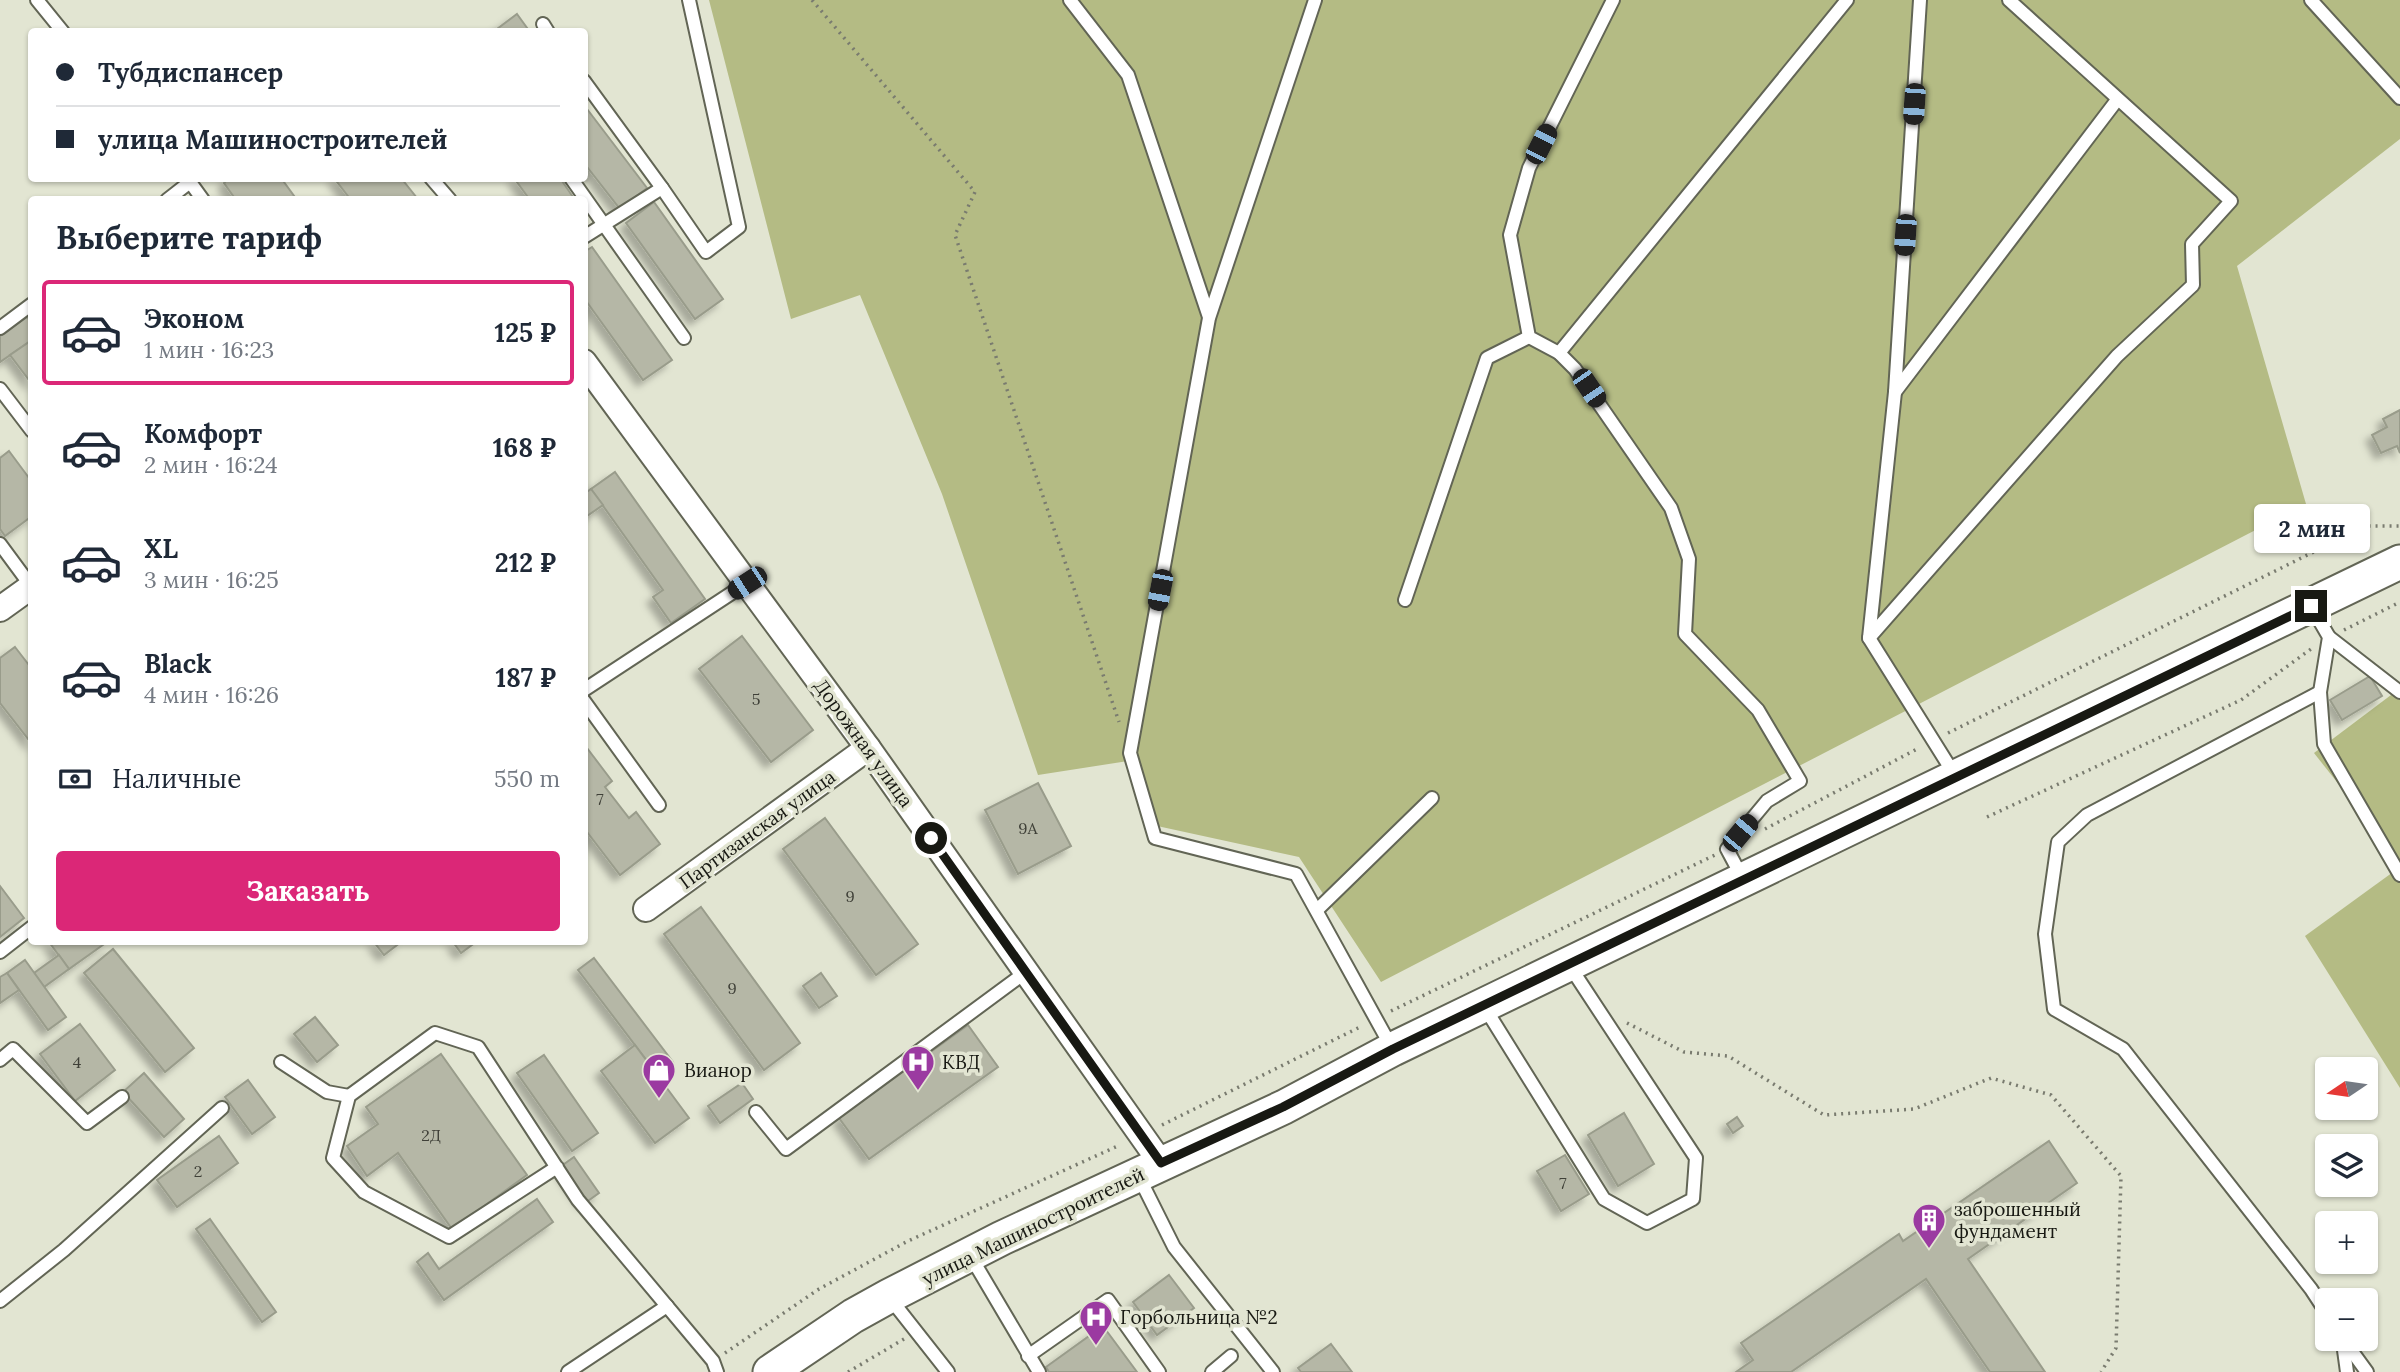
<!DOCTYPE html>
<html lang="ru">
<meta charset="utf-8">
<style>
:root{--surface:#fff;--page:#f6f6f7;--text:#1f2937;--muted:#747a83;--line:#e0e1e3;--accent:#db2777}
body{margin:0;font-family:Lora,serif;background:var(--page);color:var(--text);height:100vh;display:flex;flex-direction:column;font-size:26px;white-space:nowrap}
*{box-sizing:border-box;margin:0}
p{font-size:23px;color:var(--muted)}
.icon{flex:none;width:38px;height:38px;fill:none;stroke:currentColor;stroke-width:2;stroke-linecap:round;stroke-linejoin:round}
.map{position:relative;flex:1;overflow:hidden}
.panel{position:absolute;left:28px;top:196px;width:560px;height:749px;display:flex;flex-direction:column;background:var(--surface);border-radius:7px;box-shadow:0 2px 5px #0004}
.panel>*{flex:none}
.top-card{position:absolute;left:28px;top:28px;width:560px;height:154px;border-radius:7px;box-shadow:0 2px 5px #0004;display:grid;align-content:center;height:154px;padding:0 28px;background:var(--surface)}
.needle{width:46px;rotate:257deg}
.fabs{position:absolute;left:2315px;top:1057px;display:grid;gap:14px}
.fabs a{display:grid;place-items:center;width:63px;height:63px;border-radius:7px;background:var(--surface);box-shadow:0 2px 5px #0004;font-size:35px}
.end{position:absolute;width:32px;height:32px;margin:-16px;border:9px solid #181913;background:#fff;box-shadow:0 0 0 4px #fff}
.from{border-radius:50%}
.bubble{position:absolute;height:49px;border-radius:7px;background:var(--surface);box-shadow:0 2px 5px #0004;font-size:23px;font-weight:700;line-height:49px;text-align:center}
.car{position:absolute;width:21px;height:42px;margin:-21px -10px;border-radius:9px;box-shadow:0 0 5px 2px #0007;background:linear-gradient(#222 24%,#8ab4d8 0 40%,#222 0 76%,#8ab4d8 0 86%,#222 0)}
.top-card b{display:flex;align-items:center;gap:24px;height:66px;font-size:26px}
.top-card b+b{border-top:2px solid var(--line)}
.top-card i{width:18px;height:18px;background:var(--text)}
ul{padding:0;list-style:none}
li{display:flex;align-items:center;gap:21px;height:105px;margin:0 14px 10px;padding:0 14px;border:4px solid transparent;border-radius:7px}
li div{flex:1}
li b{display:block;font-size:26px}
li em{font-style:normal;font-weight:700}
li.current{border-color:var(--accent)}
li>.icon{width:63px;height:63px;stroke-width:1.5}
h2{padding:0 28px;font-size:32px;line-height:84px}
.pay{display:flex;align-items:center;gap:18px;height:77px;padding:0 28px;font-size:26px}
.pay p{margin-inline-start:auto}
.action{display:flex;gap:14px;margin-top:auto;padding:14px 28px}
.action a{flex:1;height:80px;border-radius:7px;background:var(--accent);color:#fff;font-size:28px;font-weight:700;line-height:80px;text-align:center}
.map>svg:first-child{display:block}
.green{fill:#b4bb84}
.building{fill:#b5b7a6;stroke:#999c8b;stroke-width:2;filter:url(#shadow)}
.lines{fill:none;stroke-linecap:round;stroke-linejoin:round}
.lane-casing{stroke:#626555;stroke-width:16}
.street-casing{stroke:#626555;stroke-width:28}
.secondary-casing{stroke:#626555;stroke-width:37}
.path{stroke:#797b6f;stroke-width:3.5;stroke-dasharray:2 5;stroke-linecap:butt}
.lane{stroke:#fff;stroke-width:12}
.street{stroke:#fff;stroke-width:24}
.secondary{stroke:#fff;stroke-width:33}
.route{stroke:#181913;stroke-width:9}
.labels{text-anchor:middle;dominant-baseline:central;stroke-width:7;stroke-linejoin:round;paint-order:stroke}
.number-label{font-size:16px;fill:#3f4038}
.street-label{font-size:19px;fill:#181913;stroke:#e2e5d2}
.poi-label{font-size:19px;fill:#181913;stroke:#e2e5d2;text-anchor:start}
</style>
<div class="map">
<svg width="2400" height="1372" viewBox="0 0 2400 1372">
<defs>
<filter id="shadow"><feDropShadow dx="-6" dy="6" stdDeviation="3.5" flood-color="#0004"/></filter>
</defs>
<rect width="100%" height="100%" fill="#e2e5d2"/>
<g class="green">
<path d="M709,0H2400V139L2237,266L2306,504L1381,982L1299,857L1148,824L1128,761L1038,775L942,494L860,295L791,319Z"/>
<path d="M2395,692L2400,699V862L2314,753Z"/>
<path d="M2400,867V1088L2305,936Z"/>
</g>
<g class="building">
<path d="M517,14L530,32H493Z"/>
<path d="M584,105L647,188L620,209L584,163Z"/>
<path d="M229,178H281L297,200H236L224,183Z"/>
<path d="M334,178H401L417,198L351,200Z"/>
<path d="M514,178H560L575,200H530Z"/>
<path d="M654,202L723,299L695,319L626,223Z"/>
<path d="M592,247L672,360L643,380L584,298V252Z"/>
<path d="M27,317L32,323V340L0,362V336Z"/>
<path d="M32,340V384L10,355Z"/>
<path d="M2400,410V453L2397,446L2381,453L2372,435L2387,427L2383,419Z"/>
<path d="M9,451L32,482V516L5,536L0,529V458Z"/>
<path d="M615,472L705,599L671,623L653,597L663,590L591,489Z"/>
<path d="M591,489L603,505L584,518V494Z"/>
<path d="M742,636L813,730L771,762L699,669Z"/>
<path d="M15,647L32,669V744L0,703V658Z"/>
<path d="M2370,676L2382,696L2342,720L2330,700Z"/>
<path d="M587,748L612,781L605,787L629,818L636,812L660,844L620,875L584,828V750Z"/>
<path d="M1038,783L1071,846L1018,874L985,810Z"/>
<path d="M825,818L918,944L876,975L783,849Z"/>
<path d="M0,886L24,918L0,937Z"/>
<path d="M701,907L800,1043L764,1070L664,934Z"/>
<path d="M49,942H107L69,969Z"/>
<path d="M374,942H401L384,955Z"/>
<path d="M453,942H476L461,953Z"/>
<path d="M113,949L194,1048L165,1072L84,973Z"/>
<path d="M59,955L69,969L44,987L34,973Z"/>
<path d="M594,958L673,1062L657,1074L578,970Z"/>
<path d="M25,960L66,1017L48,1030L7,973Z"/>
<path d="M7,973L19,990L0,1003V977Z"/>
<path d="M821,973L837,996L819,1008L803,986Z"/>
<path d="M315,1017L338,1045L317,1062L294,1034Z"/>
<path d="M80,1024L115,1070L75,1101L40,1054Z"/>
<path d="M968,1025L998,1067L869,1159L839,1118Z"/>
<path d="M635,1045L689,1118L655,1143L601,1071Z"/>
<path d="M441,1054L527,1175L452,1229L398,1153L367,1176L347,1146L378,1124L366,1107Z"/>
<path d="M544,1055L598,1133L572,1151L517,1073Z"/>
<path d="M144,1073L184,1119L164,1137L123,1092Z"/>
<path d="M248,1080L275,1117L252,1134L225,1097Z"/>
<path d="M742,1083L753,1099L720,1123L708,1106Z"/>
<path d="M1624,1113L1654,1164L1618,1186L1588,1135Z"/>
<path d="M1737,1117L1743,1126L1733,1133L1727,1124Z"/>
<path d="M219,1136L238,1163L177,1207L157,1180Z"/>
<path d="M2049,1141L2077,1183L1968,1259L2045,1372H1990L1926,1279L1791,1372H1736L1753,1360L1741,1343L1899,1234L1903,1241Z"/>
<path d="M1565,1155L1589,1194L1561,1211L1537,1171Z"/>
<path d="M574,1157L599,1193L585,1203L560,1167Z"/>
<path d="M537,1199L553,1222L444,1300L417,1262L428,1253L439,1269Z"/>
<path d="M210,1219L276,1312L262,1322L196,1229Z"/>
<path d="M1169,1275L1194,1308L1157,1335L1133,1302Z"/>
<path d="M1103,1326L1137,1372H1049L1046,1367Z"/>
<path d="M1331,1344L1352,1372H1301L1298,1368Z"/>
</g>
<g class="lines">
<defs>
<g id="lane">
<path d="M37,0L63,32"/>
<path d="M1070,0L1128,75L1209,317"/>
<path d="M1315,0L1209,318L1130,753L1155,838L1296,874L1392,1048"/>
<path d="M1613,0L1529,168L1510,235L1529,337L1559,353L1575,369L1671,508L1689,559L1685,634L1758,710L1800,781L1767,801L1727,849L1743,879"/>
<path d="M1920,0L1895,392L1869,638L1956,777"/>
<path d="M2311,0L2400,98"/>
<path d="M543,24L548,32"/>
<path d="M584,81L662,188L584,237"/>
<path d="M431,178L450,200"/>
<path d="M571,178L684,338"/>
<path d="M662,188L706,252L739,227L689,0"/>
<path d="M167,200L190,182L203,200"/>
<path d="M0,328L32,304"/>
<path d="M1559,353L1847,0"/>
<path d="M0,389L32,431"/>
<path d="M1895,392L2117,100"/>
<path d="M0,544L31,586"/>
<path d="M1405,600L1487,358L1529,337"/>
<path d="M2311,606L2329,637L2320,692L2324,744L2400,875"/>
<path d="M2329,637L2400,692"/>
<path d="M1869,638L2117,356L2193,285L2192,244L2231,201L2009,0"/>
<path d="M584,690L747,583"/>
<path d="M2320,692L2087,815L2058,842L2045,934L2054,1009L2123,1049L2311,1289L2328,1315"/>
<path d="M584,701L659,805"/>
<path d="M1317,910L1432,798"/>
<path d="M0,952L32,927"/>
<path d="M1485,1008L1604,1199L1647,1223L1693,1199L1696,1158L1569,965"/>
<path d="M0,1060L13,1049L87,1123L122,1097"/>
<path d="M281,1062L327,1092L349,1096"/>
<path d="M756,1112L786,1149L1026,972"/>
<path d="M557,1167L449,1237L364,1192L333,1158L349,1096L435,1033L478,1047L578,1200L713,1361L717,1372"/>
<path d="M1139,1177L1174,1247L1273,1372"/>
<path d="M971,1257L1039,1372"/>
<path d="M889,1297L948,1372"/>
<path d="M0,1301L64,1250L222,1108"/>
<path d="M2343,1339L2367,1372"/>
<path d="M2343,1343L2347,1372"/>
<path d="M1028,1356L1108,1300L1159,1372"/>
<path d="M568,1372L667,1306"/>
<path d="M1212,1372L1231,1356"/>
</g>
<g id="street">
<path d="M584,362L868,748L1161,1163"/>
<path d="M0,609L32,586"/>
<path d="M646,909L868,748"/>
</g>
<path id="secondary" d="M770,1372L853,1316L889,1296L1002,1238L1284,1107L1393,1049L2400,562"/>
</defs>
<use href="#lane" class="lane-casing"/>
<use href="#street" class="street-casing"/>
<use href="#secondary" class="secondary-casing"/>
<g class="path">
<path d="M812,0L975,192L955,235L1119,722"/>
<path d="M2344,630L2400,602"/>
<path d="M1948,733L2366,526H2400"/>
<path d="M1987,817L2241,700L2311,649"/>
<path d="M1765,829L1919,748"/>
<path d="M1391,1011L1715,855"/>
<path d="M1627,1023L1684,1052L1728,1056L1824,1115L1914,1109L1991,1078L2051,1095L2121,1176L2116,1348L2101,1372"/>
<path d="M1162,1125L1362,1026"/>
<path d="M725,1353L819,1289L908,1241L1120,1145"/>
<path d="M848,1372L904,1339"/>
</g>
<use href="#lane" class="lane"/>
<use href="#street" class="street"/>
<use href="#secondary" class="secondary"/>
</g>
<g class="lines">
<path class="route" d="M931,838L1161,1163L1283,1107L1393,1049L2311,606"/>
</g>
<defs>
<symbol id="hospital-pin" viewBox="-11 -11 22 30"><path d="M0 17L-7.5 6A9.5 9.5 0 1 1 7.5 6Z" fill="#9b3aa1" stroke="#e2e5d2"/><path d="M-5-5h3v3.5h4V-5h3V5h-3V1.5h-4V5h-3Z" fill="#fff"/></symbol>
<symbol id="shop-pin" viewBox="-11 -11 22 30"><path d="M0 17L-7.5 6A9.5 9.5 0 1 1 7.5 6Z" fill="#9b3aa1" stroke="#e2e5d2"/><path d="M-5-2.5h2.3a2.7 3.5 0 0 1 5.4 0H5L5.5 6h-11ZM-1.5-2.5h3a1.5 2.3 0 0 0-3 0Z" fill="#fff"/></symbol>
<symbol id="building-pin" viewBox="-11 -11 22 30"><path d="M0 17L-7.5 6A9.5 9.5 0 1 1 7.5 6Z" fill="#9b3aa1" stroke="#e2e5d2"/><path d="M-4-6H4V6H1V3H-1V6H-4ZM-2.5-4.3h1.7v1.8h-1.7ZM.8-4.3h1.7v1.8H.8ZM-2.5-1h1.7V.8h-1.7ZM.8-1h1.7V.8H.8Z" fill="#fff"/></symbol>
</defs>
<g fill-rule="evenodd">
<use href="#hospital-pin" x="899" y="1043" width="38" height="52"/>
<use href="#shop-pin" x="640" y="1051" width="38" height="52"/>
<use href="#building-pin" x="1910" y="1201" width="38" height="52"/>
<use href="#hospital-pin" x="1077" y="1298" width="38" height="52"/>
</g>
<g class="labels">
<g class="number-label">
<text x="756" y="699">5</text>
<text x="600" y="799">7</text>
<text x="1028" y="828">9А</text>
<text x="850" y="896">9</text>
<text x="732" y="988">9</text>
<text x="77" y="1062">4</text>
<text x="431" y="1135">2Д</text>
<text x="198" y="1171">2</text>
<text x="1563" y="1183">7</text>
</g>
<g class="street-label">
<text transform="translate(864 743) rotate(54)">Дорожная улица</text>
<text transform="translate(757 829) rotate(-36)">Партизанская улица</text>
<text transform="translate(1033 1226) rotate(-26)">улица Машиностроителей</text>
</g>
<g class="poi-label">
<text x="942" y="1062">КВД</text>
<text x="684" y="1070">Вианор</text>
<text x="1954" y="1209">заброшенный<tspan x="1954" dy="22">фундамент</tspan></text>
<text x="1120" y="1317">Горбольница №2</text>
</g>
</g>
</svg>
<div class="fabs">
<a><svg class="needle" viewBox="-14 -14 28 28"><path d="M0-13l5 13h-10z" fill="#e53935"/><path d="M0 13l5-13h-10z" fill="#747a83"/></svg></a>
<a><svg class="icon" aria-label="layers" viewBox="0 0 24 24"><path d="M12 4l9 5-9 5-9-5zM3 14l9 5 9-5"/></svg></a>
<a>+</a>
<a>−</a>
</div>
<i class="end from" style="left:931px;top:838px"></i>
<i class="end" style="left:2311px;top:606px"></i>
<div class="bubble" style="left:2254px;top:504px;width:116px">2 мин</div>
<i class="car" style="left:1914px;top:104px;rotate:184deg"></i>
<i class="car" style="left:1541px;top:144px;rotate:27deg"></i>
<i class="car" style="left:1905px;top:235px;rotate:184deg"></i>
<i class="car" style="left:1589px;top:388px;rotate:146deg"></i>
<i class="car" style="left:747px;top:583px;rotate:237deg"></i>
<i class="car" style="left:1160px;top:590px;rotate:191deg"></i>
<i class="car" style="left:1740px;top:833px;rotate:40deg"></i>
<div class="top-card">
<b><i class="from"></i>Тубдиспансер</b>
<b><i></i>улица Машиностроителей</b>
</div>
<section class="panel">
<h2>Выберите тариф</h2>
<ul>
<li class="current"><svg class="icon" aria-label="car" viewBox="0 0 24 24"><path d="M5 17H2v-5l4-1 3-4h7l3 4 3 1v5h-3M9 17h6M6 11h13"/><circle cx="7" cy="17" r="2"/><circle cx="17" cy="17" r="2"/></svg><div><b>Эконом</b><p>1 мин · 16:23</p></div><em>125 ₽</em></li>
<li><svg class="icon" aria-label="car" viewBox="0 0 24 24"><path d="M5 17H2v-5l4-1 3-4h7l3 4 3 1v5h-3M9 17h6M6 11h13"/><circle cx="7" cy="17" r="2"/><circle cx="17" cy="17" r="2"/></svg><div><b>Комфорт</b><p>2 мин · 16:24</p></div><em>168 ₽</em></li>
<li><svg class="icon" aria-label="car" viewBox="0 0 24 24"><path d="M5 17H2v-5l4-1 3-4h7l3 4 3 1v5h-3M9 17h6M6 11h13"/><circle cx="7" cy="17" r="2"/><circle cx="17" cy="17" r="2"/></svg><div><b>XL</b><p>3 мин · 16:25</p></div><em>212 ₽</em></li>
<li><svg class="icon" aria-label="car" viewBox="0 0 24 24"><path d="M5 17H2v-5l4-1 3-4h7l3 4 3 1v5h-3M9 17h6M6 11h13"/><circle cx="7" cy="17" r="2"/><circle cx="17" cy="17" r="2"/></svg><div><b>Black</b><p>4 мин · 16:26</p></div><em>187 ₽</em></li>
</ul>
<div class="pay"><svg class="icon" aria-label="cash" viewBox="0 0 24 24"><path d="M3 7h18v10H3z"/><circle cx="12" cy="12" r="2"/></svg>Наличные<p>550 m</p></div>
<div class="action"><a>Заказать</a></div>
</section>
</div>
